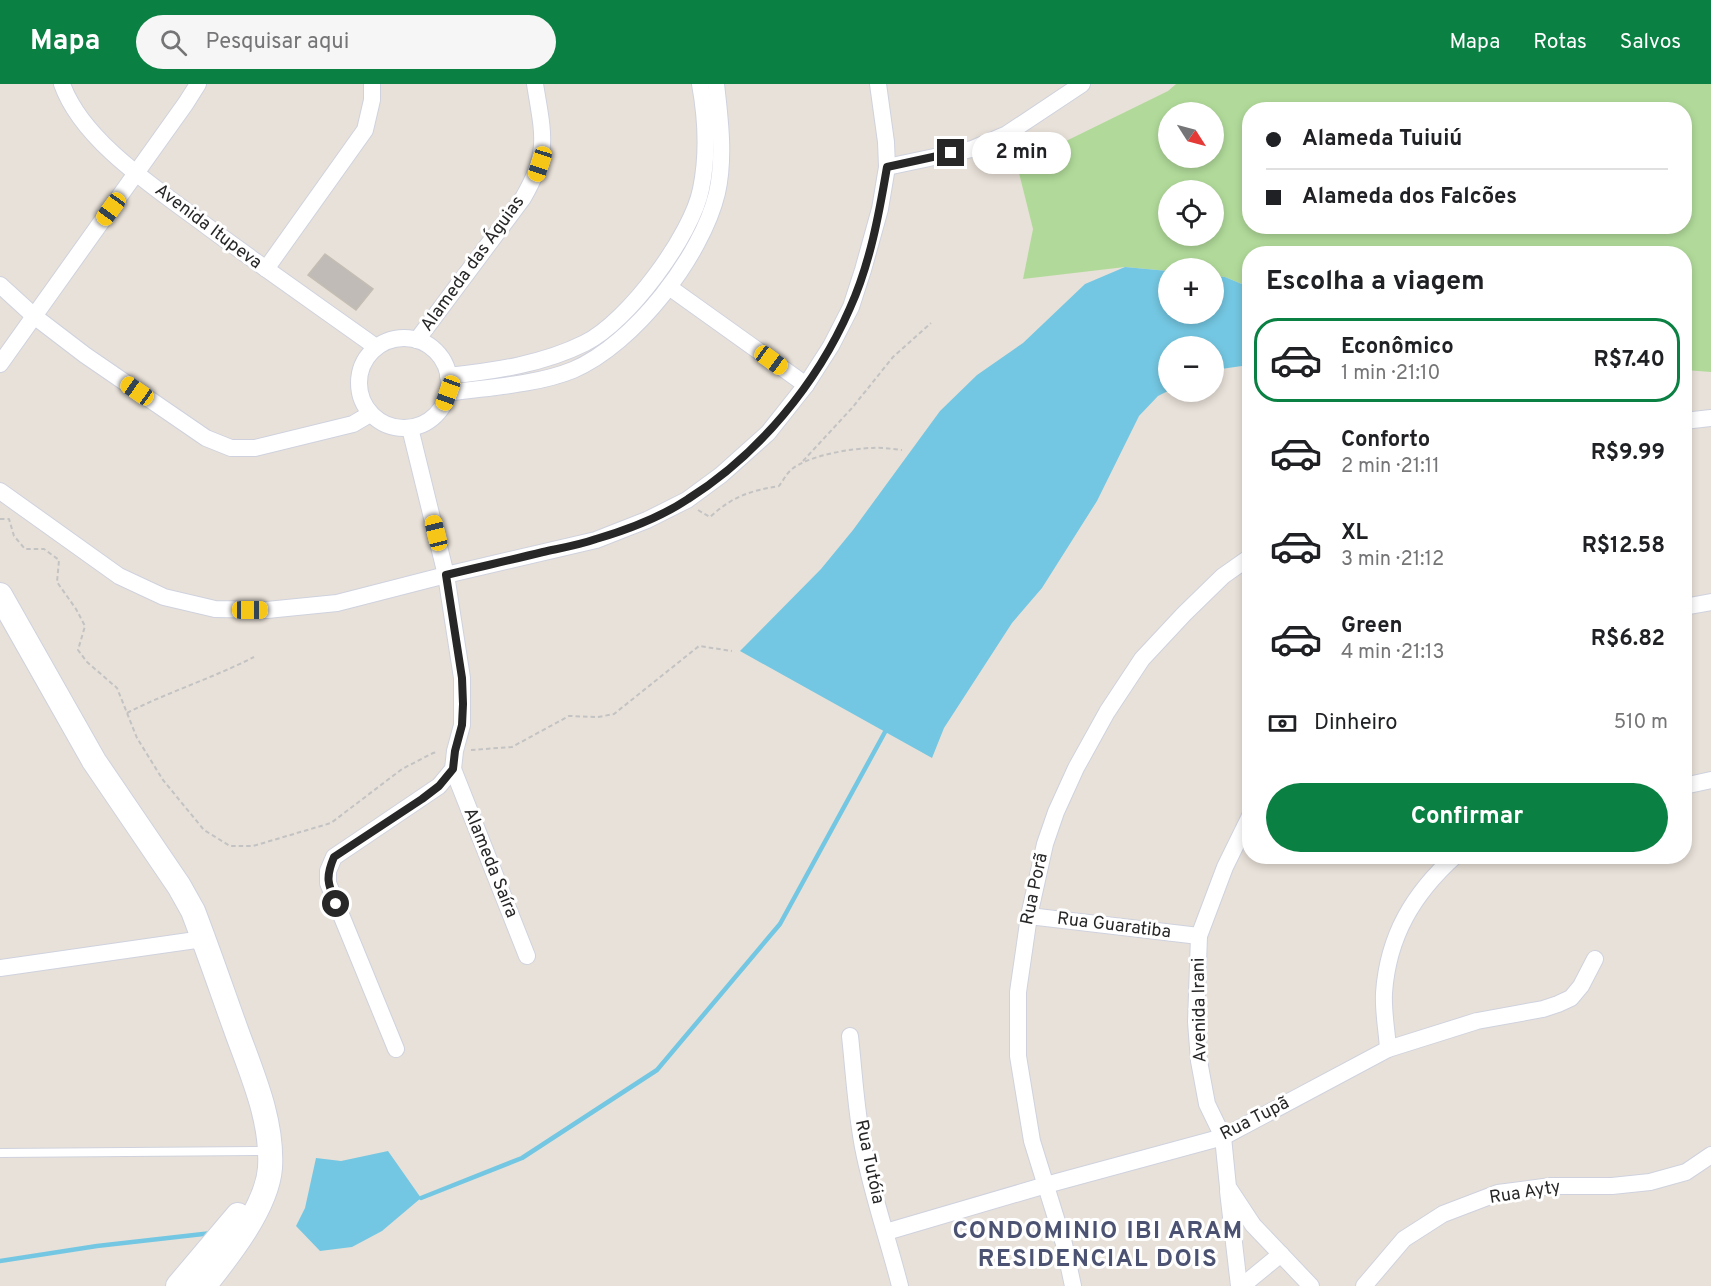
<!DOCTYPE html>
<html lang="pt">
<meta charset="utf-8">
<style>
:root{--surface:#fff;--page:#f6f6f6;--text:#202124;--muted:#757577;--line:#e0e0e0;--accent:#0b8043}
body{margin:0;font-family:Overpass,sans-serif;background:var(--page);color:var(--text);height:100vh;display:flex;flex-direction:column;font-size:22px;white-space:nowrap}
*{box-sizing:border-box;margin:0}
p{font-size:20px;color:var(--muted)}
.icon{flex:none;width:33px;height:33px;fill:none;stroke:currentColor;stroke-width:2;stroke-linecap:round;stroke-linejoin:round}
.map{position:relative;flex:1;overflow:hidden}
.side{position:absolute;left:1242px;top:162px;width:450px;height:618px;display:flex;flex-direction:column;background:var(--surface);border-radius:24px;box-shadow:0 3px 9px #0003}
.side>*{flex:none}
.banner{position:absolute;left:1242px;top:18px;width:450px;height:132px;border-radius:24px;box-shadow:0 3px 9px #0003;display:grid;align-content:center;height:132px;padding:0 24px;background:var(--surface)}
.needle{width:39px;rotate:126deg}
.tools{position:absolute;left:1158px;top:18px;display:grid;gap:12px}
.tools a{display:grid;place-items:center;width:66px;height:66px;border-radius:50%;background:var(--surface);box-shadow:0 3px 9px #0003;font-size:30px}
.end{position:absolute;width:27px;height:27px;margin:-14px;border:8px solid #272727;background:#fff;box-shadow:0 0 0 3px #fff}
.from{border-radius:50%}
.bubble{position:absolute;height:42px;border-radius:21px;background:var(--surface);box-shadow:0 3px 9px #0003;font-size:20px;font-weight:700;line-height:42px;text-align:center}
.car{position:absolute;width:18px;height:36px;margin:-18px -9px;border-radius:8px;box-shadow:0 0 4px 2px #0007;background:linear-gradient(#f5c518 24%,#345 0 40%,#f5c518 0 76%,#345 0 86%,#f5c518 0)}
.banner b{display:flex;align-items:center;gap:21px;height:57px;font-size:22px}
.banner b+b{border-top:2px solid var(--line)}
.banner i{width:15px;height:15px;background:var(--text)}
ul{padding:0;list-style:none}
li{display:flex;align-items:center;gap:18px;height:84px;margin:0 12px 9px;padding:0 12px;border:3px solid transparent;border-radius:24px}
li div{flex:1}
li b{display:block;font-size:22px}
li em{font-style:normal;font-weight:700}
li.current{border-color:var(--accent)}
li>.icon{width:54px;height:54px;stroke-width:1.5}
h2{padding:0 24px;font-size:27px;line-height:72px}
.pay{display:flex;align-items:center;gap:15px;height:66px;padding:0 24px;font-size:22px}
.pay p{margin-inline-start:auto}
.cta{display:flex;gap:12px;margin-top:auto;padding:12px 24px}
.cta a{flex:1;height:69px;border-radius:36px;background:var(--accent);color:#fff;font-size:24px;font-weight:700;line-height:69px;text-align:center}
header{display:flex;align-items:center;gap:36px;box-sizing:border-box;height:84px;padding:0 30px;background:var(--accent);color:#fff}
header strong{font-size:28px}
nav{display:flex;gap:33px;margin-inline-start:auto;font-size:21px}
.search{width:420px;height:54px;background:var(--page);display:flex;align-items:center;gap:15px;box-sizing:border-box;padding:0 21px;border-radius:33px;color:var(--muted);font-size:22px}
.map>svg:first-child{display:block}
.green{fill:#b1da9a;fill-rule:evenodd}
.water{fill:#74c7e2}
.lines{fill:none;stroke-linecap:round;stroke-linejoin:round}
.stream{stroke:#74c7e2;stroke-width:4.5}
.building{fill:#c0bbb6;stroke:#c3bdb3;stroke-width:1.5}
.service-casing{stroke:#cfd2de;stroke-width:10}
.minor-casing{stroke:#cfd2de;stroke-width:18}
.secondary-casing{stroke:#cfd2de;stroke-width:26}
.path{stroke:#c3c3c3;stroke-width:2;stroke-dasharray:4.5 3;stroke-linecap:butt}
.service{stroke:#fff;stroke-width:8}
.minor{stroke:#fff;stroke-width:16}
.secondary{stroke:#fff;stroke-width:24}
.route{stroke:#272727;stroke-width:8}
.labels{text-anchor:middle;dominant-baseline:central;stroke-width:6;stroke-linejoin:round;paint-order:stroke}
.street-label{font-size:18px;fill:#272727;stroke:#fff}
.district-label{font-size:24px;font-weight:bold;letter-spacing:1.5px;fill:#4c5372;stroke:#fff}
</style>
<header>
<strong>Mapa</strong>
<div class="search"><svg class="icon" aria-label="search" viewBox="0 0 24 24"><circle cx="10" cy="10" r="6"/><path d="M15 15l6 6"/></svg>Pesquisar aqui</div>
<nav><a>Mapa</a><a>Rotas</a><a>Salvos</a></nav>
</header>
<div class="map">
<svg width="1711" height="1202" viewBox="0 0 1711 1202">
<rect width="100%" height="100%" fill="#e8e1d9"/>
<path class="green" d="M1176,0H1711V288L1685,286L1684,170H1250L1249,203L1225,193L1214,192V184H1168V187L1125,183L1023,195L1033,145L1017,81L1168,7ZM1250,26H1684V142H1250ZM1168,28H1214V74H1168ZM1168,106H1214V152H1168Z"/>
<g class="water">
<path d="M1125,183L1168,187V230H1214V192L1225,193L1249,203V281L1214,286V262H1168V307L1158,312L1139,332L1097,417L1042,504L1012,539L944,644L932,674L740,567L821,485L853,446L940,327L977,291L1023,259L1085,200Z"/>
<path d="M388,1067L421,1114L382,1147L352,1163L320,1167L296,1142L305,1124L316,1074L341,1077Z"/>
</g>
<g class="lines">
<g class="stream">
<path d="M421,1114L522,1074L657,986L780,840L885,648"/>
<path d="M0,1177L97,1162L212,1149"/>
</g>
</g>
<path class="building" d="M325,170L373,205L356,226L308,191Z"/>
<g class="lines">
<defs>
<path id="service" d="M0,1069L268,1067"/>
<g id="minor">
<path d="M62,0C83,59 159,106 208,143C264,184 320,223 376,263"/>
<path d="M887,83L972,65L1007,50L1082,0"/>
<path d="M266,185L365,46L372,16V0"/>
<path d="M0,201L34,232L85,271L206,354L231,364H255L353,340L370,330"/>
<path d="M669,203L806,301"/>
<circle cx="404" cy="299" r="45"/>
<path d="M417,256L523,114C550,68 543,50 535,0"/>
<path d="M0,280L186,19L198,0"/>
<path d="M448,292C495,287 543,280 585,259C628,238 692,151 701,105C708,71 706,33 700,0"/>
<path d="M448,309C488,303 536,301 573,286C634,260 702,172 717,109C725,73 720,36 716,0"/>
<path d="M1684,337L1711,334"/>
<path d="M0,407L119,492L164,513L215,525L267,526L337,519L446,491L596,456L647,436L687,416L721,391L768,349L806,301L831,262L851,223L863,186L880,125L887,83L886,58L878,0"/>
<path d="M1684,523L1711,518"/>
<path d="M453,685L527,872"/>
<path d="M1684,702L1711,696"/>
<path d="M1250,732L1225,783L1199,852L1196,938L1199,977L1207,1020L1223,1053L1228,1103L1253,1141L1311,1202"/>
<path d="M1029,832L1199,852"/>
<path d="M0,884L203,855"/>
<path d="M850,952C854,989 856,1026 863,1063C872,1110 888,1155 900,1202"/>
<path d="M396,965L328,799V787L334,773L439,702L453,685L455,667L462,641V594L446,491L410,344"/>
<path d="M1388,965C1387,947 1383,928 1384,909C1388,852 1413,810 1455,772"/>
<path d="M1228,1107L1239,1202"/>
<path d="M886,1148L1046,1101L1223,1053L1388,965L1477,937L1543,925L1558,920L1571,914L1581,902L1595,875"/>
<path d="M1073,1202L1064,1160L1032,1057L1018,972V908L1029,832L1045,760L1056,728L1076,684L1107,628L1142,575L1184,530L1223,492L1250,473"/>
<path d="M1242,1202L1281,1170"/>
<path d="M1364,1202L1404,1155L1443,1130L1498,1109L1551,1102H1612L1650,1098L1686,1088L1711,1071"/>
</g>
<g id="secondary">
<path d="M0,511L94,677L179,802L193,827C208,866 221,904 235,943C251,988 273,1035 270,1084C267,1123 228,1172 204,1202"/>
<path d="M178,1202L238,1131"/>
</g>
</defs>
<use href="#service" class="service-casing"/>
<use href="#minor" class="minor-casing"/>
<use href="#secondary" class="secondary-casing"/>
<g class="path">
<path d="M803,377L852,324L893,273L931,239"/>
<path d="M698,426L710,433C733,412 750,407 779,402C783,397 786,390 791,386C806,372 852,364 873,364C882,363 892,365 902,366"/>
<path d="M0,435H9L14,452L25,465H44L59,476L57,498L76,525L85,542L78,566L87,578L117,604L137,654L163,696L204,746L230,762H253L331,739L402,685L433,669L438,668"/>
<path d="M127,629C168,608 213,594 254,573"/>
<path d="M471,666L512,663L569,632L598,633L614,630L699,562L732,567"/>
</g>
<use href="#service" class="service"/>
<use href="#minor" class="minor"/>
<use href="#secondary" class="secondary"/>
</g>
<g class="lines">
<path class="route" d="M336,820C328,800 325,794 334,773L422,715L439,702L453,685L455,667L462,641L463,620L462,594L446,491C479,483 511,476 543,468C561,464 579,461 596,455C627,446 661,433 688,415C758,371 817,300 850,224C870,180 879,130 887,83L951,69"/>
</g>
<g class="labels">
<g class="street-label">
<text transform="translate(208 143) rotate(37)">Avenida Itupeva</text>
<text transform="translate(473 180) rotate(-54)">Alameda das Águias</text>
<text transform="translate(490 779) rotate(68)">Alameda Saíra</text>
<text transform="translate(1035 805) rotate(-78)">Rua Porã</text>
<text transform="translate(1114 842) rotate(7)">Rua Guaratiba</text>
<text transform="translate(1200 926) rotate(-91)">Avenida Irani</text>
<text transform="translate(1255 1035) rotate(-27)">Rua Tupã</text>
<text transform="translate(869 1078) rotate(78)">Rua Tutóia</text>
<text transform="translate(1525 1109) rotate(-9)">Rua Ayty</text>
</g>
<g class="district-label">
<text x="1098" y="1148">CONDOMINIO IBI ARAM<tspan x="1098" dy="28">RESIDENCIAL DOIS</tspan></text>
</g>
</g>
</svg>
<div class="tools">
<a><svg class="needle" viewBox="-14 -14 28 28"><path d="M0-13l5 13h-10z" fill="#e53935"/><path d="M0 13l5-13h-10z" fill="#757577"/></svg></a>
<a><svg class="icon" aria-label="locate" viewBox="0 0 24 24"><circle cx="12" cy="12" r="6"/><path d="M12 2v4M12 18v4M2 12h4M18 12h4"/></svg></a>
<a>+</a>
<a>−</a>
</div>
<i class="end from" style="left:336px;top:820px"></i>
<i class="end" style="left:951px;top:69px"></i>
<div class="bubble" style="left:972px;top:48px;width:99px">2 min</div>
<i class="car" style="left:540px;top:80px;rotate:198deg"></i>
<i class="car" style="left:111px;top:125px;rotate:216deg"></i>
<i class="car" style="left:771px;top:276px;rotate:126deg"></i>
<i class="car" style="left:137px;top:307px;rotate:305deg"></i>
<i class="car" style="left:448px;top:309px;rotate:200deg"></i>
<i class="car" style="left:436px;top:449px;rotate:346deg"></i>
<i class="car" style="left:250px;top:526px;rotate:90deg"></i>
<div class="banner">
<b><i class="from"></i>Alameda Tuiuiú</b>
<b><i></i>Alameda dos Falcões</b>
</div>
<section class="side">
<h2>Escolha a viagem</h2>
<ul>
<li class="current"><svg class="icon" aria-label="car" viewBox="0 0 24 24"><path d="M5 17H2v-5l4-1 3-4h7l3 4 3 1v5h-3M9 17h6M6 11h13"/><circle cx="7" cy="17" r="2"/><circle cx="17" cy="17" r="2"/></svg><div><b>Econômico</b><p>1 min · 21:10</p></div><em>R$7.40</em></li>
<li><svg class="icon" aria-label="car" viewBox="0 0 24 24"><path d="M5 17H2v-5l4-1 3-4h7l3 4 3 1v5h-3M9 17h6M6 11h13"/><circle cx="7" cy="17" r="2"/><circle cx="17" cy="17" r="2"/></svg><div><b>Conforto</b><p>2 min · 21:11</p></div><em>R$9.99</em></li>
<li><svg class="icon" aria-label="car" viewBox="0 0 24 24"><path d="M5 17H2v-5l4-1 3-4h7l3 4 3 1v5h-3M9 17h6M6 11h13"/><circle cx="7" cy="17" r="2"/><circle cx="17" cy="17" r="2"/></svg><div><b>XL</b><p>3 min · 21:12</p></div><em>R$12.58</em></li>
<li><svg class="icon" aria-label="car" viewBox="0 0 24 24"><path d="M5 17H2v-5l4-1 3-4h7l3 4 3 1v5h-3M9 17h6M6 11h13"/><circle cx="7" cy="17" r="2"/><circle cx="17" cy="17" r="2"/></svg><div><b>Green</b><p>4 min · 21:13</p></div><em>R$6.82</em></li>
</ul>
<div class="pay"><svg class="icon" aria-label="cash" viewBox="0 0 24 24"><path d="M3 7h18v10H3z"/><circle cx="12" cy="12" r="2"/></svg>Dinheiro<p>510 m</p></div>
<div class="cta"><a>Confirmar</a></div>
</section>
</div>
